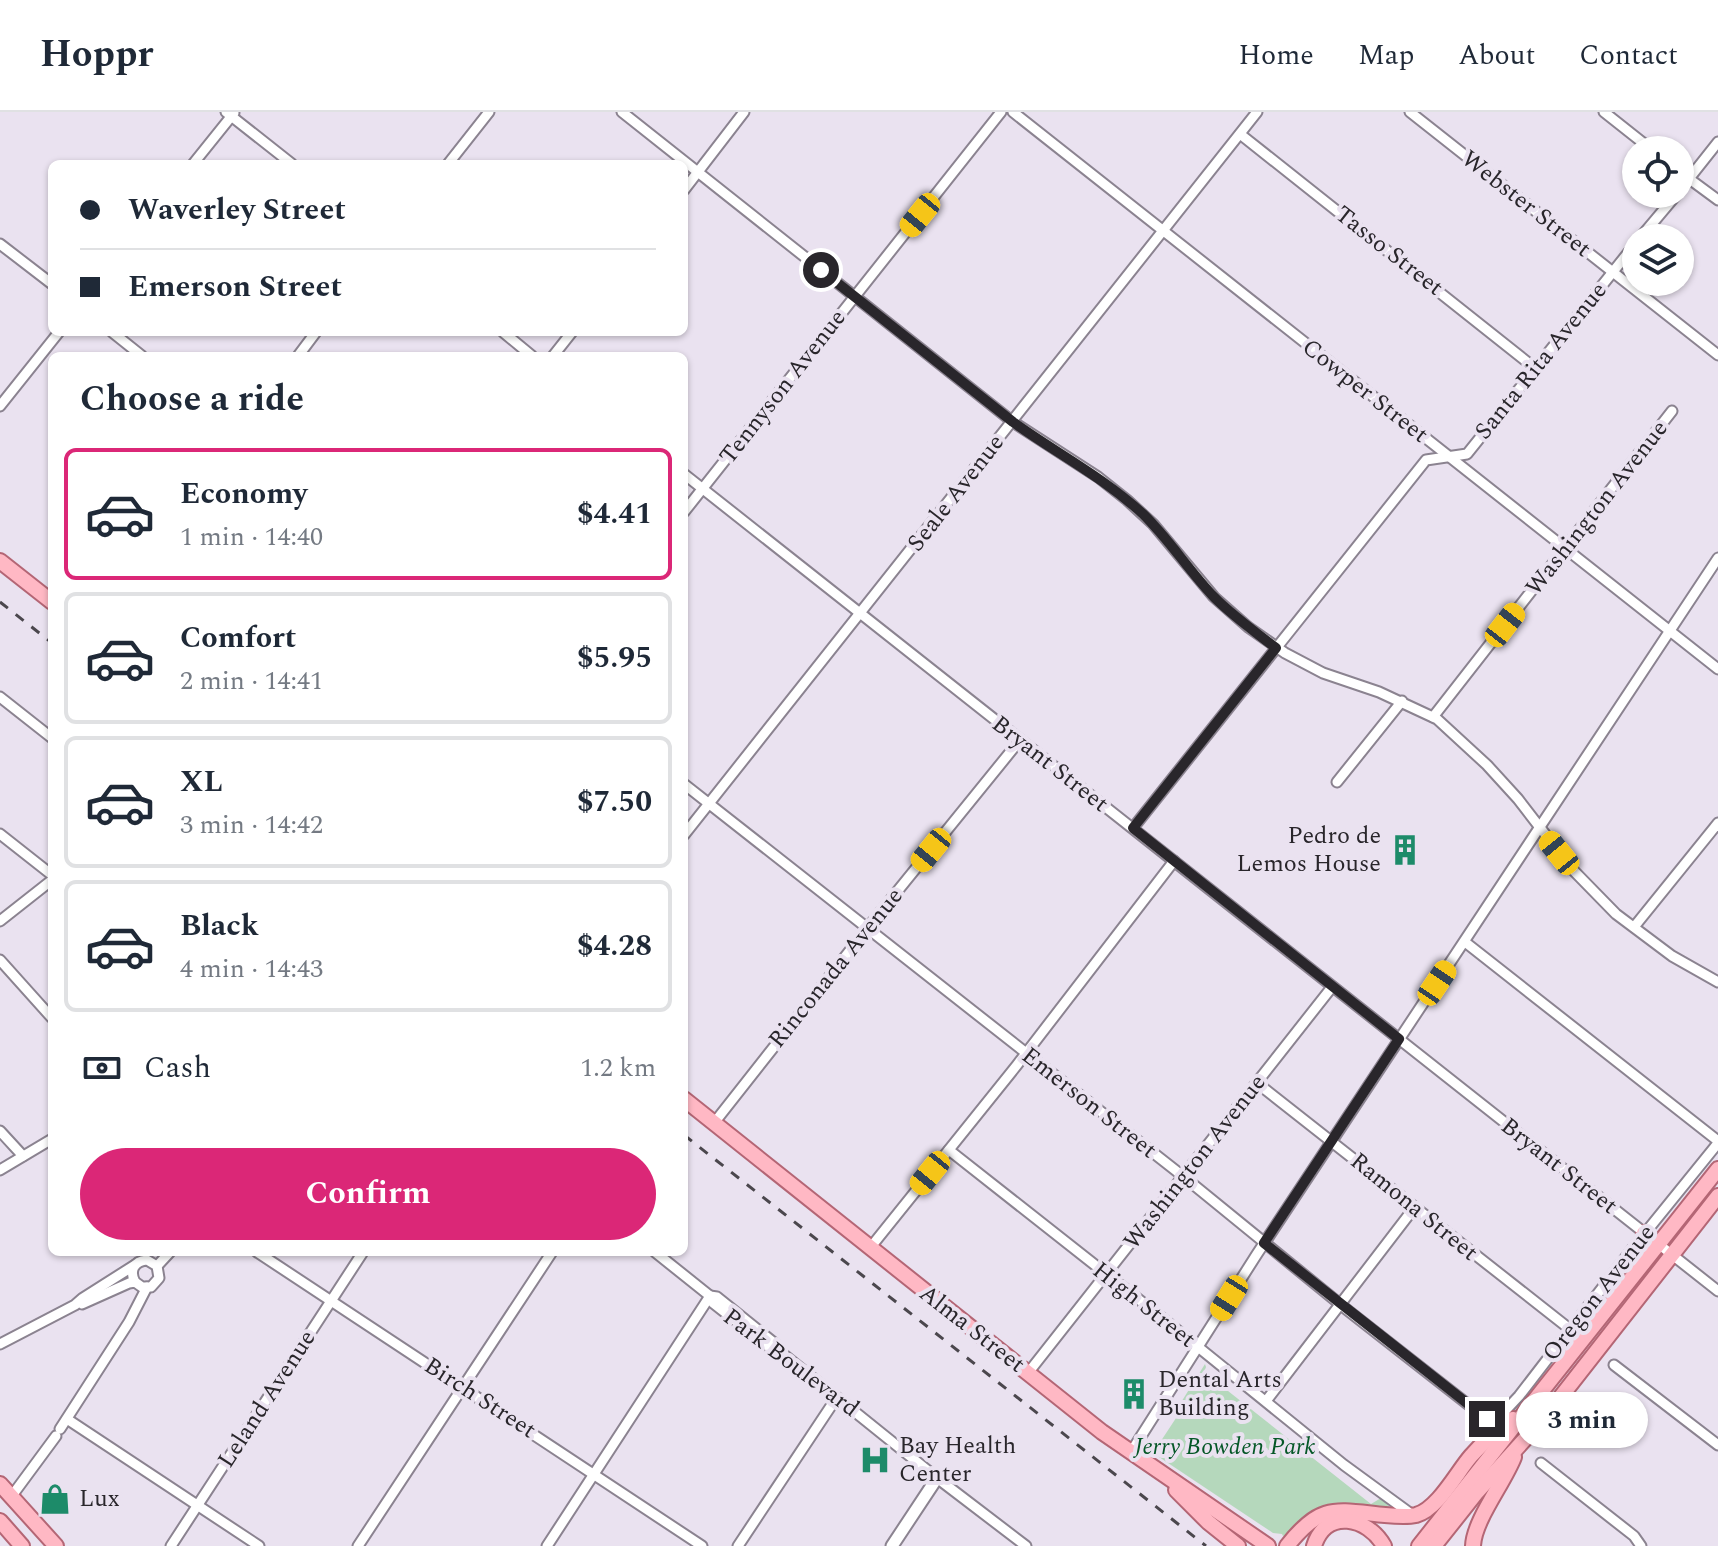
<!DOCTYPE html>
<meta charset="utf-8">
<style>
:root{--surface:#fff;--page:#f2f2f3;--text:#1f2937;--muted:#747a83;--line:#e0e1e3;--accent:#db2777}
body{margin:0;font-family:Spectral,serif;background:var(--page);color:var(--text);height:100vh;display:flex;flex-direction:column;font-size:30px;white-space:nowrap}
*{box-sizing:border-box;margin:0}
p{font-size:26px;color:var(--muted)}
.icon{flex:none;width:44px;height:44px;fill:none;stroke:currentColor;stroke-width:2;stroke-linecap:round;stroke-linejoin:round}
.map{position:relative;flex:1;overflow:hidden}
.details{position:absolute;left:48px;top:240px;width:640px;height:904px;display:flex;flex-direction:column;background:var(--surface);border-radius:12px;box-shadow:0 2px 6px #0004}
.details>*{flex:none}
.hud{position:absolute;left:48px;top:48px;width:640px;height:176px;border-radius:12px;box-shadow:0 2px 6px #0004;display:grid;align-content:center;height:176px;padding:0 32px;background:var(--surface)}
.fabs{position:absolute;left:1622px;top:24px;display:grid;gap:16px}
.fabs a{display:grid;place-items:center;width:72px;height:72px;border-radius:50%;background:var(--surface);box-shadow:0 2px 6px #0004;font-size:40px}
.end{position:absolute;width:36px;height:36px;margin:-18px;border:10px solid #29262b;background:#fff;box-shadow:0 0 0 4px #fff}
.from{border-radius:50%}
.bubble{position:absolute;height:56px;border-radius:28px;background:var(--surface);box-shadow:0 2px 6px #0004;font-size:26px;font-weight:700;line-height:56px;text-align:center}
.car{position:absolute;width:24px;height:48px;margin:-24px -12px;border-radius:10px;box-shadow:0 0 6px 2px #0007;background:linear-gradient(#f5c518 24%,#345 0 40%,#f5c518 0 76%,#345 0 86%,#f5c518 0)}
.hud b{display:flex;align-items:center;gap:28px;height:76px;font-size:30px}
.hud b+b{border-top:2px solid var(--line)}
.hud i{width:20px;height:20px;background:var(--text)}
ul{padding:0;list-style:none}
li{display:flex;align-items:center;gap:24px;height:132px;margin:0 16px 12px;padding:0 16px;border:4px solid var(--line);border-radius:12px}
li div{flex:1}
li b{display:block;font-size:30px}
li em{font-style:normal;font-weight:700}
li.selected{border-color:var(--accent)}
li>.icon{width:72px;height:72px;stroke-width:1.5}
h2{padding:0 32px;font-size:36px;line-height:96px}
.pay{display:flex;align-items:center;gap:20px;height:88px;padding:0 32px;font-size:30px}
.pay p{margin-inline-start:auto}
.primary-button{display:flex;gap:16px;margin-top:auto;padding:16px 32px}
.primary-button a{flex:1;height:92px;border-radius:48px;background:var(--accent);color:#fff;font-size:32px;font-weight:700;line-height:92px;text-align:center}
header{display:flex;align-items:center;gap:48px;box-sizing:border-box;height:112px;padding:0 40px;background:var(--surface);border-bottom:2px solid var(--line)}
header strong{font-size:38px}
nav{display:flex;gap:44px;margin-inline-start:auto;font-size:28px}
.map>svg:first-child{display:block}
.green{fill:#b5d8bc}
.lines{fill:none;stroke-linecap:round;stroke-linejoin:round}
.minor-casing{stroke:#8b8390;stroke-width:13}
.tertiary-casing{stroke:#8b8390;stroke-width:15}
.primary-casing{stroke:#b46675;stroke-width:18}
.minor{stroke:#fff;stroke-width:9}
.tertiary{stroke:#fff;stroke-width:11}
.primary{stroke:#ffb8c4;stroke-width:14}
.rail{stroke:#4b474d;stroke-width:3;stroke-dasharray:10 10;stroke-linecap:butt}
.route{stroke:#29262b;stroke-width:10}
.labels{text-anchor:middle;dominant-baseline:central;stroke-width:8;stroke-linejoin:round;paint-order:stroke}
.street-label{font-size:24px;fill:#29262b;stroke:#eae2f0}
.poi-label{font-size:24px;fill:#29262b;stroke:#eae2f0;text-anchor:start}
.park-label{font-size:24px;font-style:italic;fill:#055727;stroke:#eae2f0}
</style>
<header>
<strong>Hoppr</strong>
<nav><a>Home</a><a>Map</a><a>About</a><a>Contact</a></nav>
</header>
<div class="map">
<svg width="1718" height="1434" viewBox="0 0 1718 1434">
<rect width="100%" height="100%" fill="#eae2f0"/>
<path class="green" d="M1205,1252L1206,1255L1204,1260L1371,1392L1381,1386L1393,1399L1313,1400C1302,1407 1295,1420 1283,1424L1282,1422L1273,1421L1153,1341L1178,1303L1175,1300Z"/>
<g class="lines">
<defs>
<g id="minor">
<path d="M226,0L292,52"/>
<path d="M622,0L1013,310L1098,365L1127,388L1153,412L1214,485L1248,515L1285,541L1323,561L1379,580L1437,607L1487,653L1518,687L1572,757L1616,802L1672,844L1718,870"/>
<path d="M1013,0L1718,557"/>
<path d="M1410,0L1718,243"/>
<path d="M1604,0L1652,38"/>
<path d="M1240,22L1536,257"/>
<path d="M193,52L234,1"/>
<path d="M448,52L489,0"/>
<path d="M1680,60L1718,88"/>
<path d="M684,78L744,0"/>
<path d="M1680,78L1718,30"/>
<path d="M1640,126L1677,82"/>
<path d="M0,132L52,172"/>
<path d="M112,220L142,244"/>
<path d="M503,220L532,244"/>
<path d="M298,244L316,220"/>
<path d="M553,244L572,220"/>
<path d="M0,294L59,220"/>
<path d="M684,362L1718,1179"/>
<path d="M684,400L1001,0"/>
<path d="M0,585L52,626"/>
<path d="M1433,605L1672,299"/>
<path d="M1337,670L1402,589"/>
<path d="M684,672L1184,1065L1346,1197L1493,1312"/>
<path d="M1133,716L1426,348L1467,342L1636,131"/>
<path d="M0,722L52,763"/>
<path d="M684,723L1257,0"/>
<path d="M0,809L52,768"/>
<path d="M1634,815L1718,711"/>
<path d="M1465,830L1718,1029"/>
<path d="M0,848L52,906"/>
<path d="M1257,971L1571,1218"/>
<path d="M714,1011L874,808L1020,628"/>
<path d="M0,1019L23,1044"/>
<path d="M949,1038L1161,1205L1344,1353L1411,1402"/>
<path d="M0,1058L52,1027"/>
<path d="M870,1136L1017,953L1174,749"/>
<path d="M257,1140L702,1434"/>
<path d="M655,1140L710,1184L713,1191L774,1239L783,1242L937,1366L1026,1434"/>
<path d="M157,1154L170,1140"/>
<path d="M710,1184L717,1185L778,1234"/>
<path d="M82,1192L129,1171L135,1170L142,1175H151L159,1166L157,1154L147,1148C134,1149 129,1159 135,1170"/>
<path d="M0,1232L75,1193L83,1186L135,1153"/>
<path d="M1614,1253L1718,1333"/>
<path d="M1028,1261L1332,875"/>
<path d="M1266,1289L1414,1096"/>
<path d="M67,1307L259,1434"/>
<path d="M1490,1315L1519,1284L1633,1136L1718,1031"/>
<path d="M60,1317L129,1210L147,1175"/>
<path d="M1131,1340L1257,1142L1718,446"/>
<path d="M1541,1351L1634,1424L1641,1434"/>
<path d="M11,1385L56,1324"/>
<path d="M171,1434L363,1140"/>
<path d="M358,1434L552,1140"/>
<path d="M547,1434L710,1184"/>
<path d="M738,1434L831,1294"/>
</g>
<path id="tertiary" d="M892,1434L937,1366"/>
<g id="primary">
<path d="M0,449L52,490"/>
<path d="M684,987L1102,1320L1268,1434"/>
<path d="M1643,1151L1644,1121"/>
<path d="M0,1372L56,1434"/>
<path d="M1176,1378L1208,1410L1238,1434"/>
<path d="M0,1409L22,1434"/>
<path d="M1287,1434C1321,1391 1335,1398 1385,1403C1395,1404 1407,1405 1416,1403C1438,1397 1457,1360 1471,1344C1483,1330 1498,1318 1513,1307"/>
<path d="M1314,1434C1326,1396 1368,1405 1384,1434"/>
<path d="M1419,1434L1718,1057"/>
<path d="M1434,1434L1477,1380L1545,1305L1718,1084"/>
<path d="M1473,1434C1474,1408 1504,1371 1514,1345"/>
</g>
</defs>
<use href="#minor" class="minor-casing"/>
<use href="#tertiary" class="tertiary-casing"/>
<use href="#primary" class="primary-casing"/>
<use href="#minor" class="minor"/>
<use href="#tertiary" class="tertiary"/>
<use href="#primary" class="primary"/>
<g class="rail">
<path d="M0,490L52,531"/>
<path d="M684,1023L1206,1434"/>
</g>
</g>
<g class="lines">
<path class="route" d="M821,158L1013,310C1056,341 1103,365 1143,402C1169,427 1189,459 1214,485C1233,504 1255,520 1276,536L1133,716L1399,927L1264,1131L1487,1307"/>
</g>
<defs>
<symbol id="building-bare" viewBox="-9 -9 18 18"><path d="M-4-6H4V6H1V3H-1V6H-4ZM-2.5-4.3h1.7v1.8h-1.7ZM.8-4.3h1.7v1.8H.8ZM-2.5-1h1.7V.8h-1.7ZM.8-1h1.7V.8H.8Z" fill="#1d8b69" stroke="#eae2f0" stroke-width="2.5" paint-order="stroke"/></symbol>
<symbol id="hospital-bare" viewBox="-9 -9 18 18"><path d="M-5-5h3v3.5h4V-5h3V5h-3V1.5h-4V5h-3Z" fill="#1d8b69" stroke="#eae2f0" stroke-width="2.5" paint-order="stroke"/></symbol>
<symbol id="shop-bare" viewBox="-9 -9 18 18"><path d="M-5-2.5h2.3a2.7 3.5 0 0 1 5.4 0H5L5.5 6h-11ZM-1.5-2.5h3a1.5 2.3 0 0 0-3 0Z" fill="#1d8b69" stroke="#eae2f0" stroke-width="2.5" paint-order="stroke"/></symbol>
</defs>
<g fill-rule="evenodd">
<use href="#building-bare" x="1383" y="716" width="44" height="44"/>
<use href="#building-bare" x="1112" y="1260" width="44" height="44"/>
<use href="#hospital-bare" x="853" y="1326" width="44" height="44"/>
<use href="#shop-bare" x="33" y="1365" width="44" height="44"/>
</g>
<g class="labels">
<g class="street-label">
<text transform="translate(1526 92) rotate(38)">Webster Street</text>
<text transform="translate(1389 139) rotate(38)">Tasso Street</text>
<text transform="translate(1541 249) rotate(-51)">Santa Rita Avenue</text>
<text transform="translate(783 275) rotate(-52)">Tennyson Avenue</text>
<text transform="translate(1365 279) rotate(38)">Cowper Street</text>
<text transform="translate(956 381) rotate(-52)">Seale Avenue</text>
<text transform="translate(1597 396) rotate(-52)">Washington Avenue</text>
<text transform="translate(1050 652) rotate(38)">Bryant Street</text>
<text transform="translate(836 856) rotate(-51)">Rinconada Avenue</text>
<text transform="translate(1089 991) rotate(38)">Emerson Street</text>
<text transform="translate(1195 1050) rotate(-52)">Washington Avenue</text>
<text transform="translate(1559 1054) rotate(38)">Bryant Street</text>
<text transform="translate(1414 1095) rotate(39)">Ramona Street</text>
<text transform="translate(1599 1181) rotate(-52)">Oregon Avenue</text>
<text transform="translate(1144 1193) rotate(38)">High Street</text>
<text transform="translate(972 1217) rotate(38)">Alma Street</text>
<text transform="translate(791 1251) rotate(37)">Park Boulevard</text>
<text transform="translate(480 1286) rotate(33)">Birch Street</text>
<text transform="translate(267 1287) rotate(-57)">Leland Avenue</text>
</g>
<g class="poi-label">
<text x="1381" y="724" text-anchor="end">Pedro de<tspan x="1381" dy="28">Lemos House</tspan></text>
<text x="1158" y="1268">Dental Arts<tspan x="1158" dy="28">Building</tspan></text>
<text x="899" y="1334">Bay Health<tspan x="899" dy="28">Center</tspan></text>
<text x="79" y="1387">Lux</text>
</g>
<g class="park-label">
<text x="1225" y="1335">Jerry Bowden Park</text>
</g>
</g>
</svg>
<div class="fabs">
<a><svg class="icon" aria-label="locate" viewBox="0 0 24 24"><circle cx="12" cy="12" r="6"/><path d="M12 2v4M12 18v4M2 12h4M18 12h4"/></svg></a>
<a><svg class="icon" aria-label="layers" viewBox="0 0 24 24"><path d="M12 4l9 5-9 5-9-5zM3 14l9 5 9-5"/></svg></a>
</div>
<i class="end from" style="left:821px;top:158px"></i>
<i class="end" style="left:1487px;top:1307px"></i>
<div class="bubble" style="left:1516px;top:1280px;width:132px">3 min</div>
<i class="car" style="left:920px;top:103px;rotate:219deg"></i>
<i class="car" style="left:1505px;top:513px;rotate:38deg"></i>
<i class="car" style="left:931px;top:738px;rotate:219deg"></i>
<i class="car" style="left:1559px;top:741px;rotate:321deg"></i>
<i class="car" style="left:1437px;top:871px;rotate:34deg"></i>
<i class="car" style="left:930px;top:1061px;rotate:219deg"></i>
<i class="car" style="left:1229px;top:1186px;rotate:212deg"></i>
<div class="hud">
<b><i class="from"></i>Waverley Street</b>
<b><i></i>Emerson Street</b>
</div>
<section class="details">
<h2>Choose a ride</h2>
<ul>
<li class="selected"><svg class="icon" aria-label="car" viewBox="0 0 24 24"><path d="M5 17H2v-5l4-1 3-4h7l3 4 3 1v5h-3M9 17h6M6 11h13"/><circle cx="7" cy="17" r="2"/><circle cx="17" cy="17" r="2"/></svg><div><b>Economy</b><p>1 min · 14:40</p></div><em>$4.41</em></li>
<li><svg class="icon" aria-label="car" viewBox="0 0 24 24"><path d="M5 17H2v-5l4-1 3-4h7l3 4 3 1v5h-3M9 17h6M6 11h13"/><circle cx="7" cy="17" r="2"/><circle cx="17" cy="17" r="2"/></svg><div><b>Comfort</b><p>2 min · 14:41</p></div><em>$5.95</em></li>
<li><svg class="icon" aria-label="car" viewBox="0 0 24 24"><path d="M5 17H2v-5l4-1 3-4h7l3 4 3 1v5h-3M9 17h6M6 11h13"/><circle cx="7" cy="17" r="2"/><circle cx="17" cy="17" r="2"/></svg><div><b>XL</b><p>3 min · 14:42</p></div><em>$7.50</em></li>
<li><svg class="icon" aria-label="car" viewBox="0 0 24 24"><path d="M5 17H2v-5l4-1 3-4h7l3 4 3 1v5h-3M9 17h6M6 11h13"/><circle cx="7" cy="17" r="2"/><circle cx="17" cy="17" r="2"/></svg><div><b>Black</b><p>4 min · 14:43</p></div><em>$4.28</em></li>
</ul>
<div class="pay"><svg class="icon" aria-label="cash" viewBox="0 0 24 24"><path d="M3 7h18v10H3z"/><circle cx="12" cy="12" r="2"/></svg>Cash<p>1.2 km</p></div>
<div class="primary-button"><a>Confirm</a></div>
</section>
</div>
